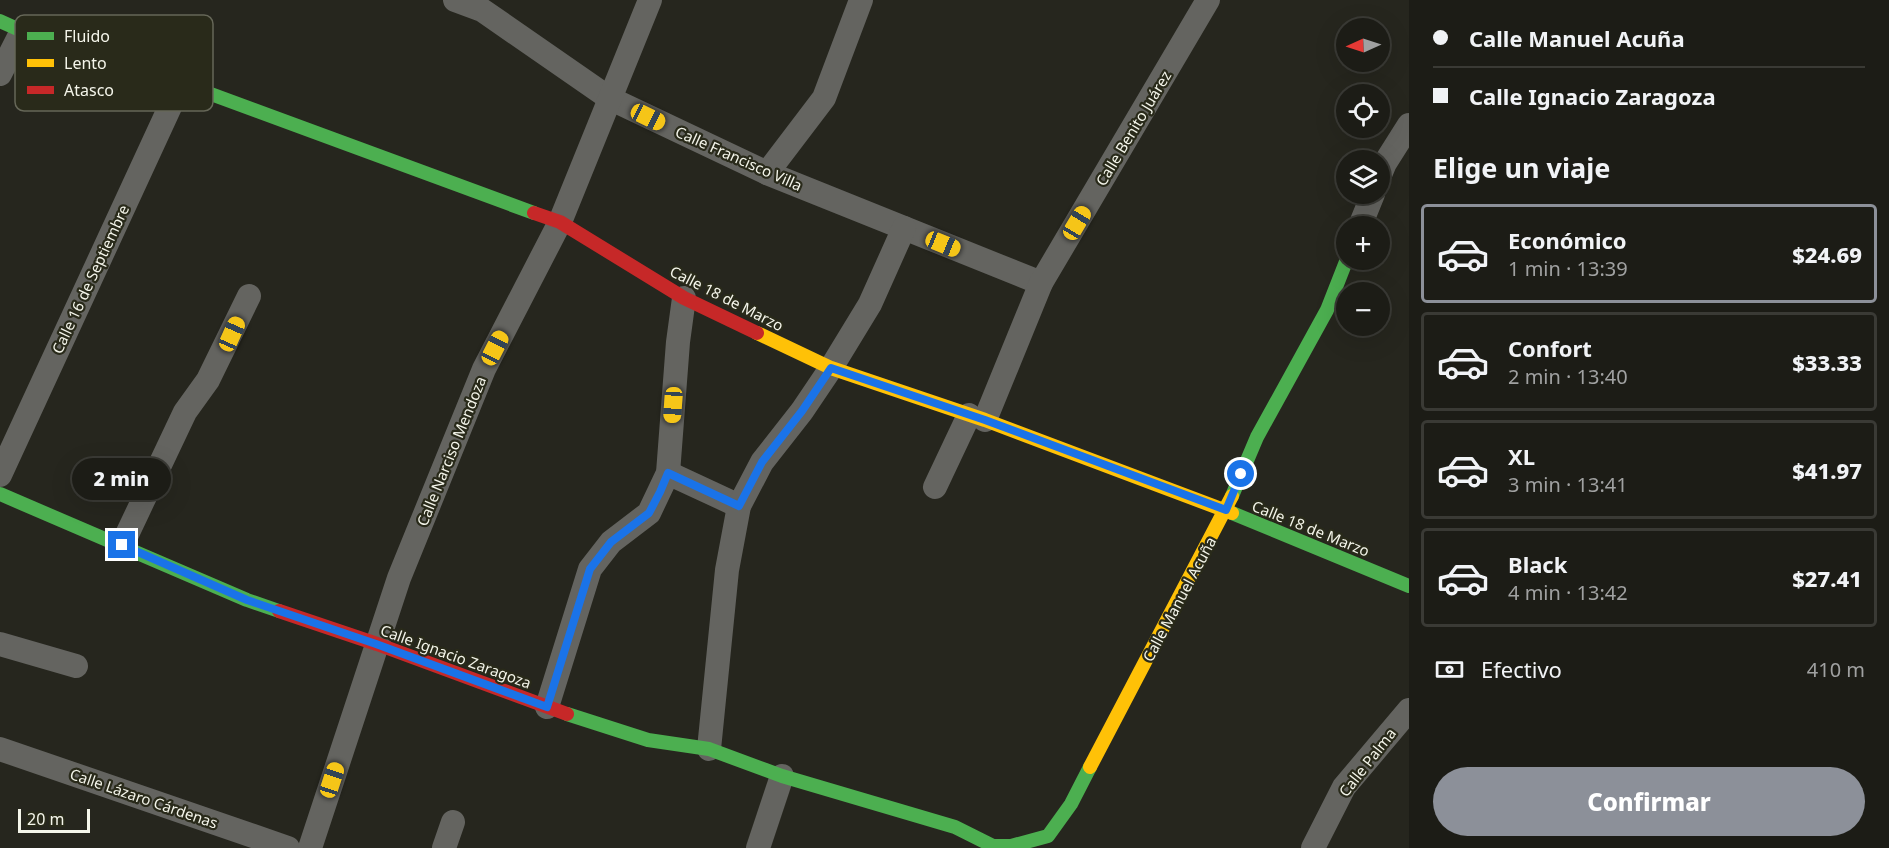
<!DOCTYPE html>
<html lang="es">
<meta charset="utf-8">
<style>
:root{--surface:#1c1c16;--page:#25251f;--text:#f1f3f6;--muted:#a0a1a1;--line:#3a3a35;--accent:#8c9099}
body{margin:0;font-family:"Noto Sans",sans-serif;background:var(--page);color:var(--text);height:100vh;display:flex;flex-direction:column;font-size:22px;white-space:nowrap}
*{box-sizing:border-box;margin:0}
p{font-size:20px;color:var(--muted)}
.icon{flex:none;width:33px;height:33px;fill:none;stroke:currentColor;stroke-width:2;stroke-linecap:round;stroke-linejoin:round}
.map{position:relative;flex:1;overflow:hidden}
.sheet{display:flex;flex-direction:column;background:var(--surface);width:480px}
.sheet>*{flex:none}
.hud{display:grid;align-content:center;height:132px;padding:0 24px;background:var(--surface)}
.needle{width:39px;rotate:267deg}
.tools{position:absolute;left:1336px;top:18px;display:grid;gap:12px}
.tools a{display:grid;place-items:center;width:54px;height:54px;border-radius:50%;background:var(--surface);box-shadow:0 6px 24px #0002,0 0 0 2px var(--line);font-size:30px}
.scale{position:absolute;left:18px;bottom:15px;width:72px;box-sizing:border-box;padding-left:6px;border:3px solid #f4f5ea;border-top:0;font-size:16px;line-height:21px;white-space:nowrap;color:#f4f5ea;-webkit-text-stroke:4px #292a1a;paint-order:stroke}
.end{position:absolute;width:27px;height:27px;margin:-14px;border:8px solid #1a73e8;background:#fff;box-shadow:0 0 0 3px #fff}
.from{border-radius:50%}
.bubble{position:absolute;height:42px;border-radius:21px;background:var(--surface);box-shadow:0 6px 24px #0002,0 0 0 2px var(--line);font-size:20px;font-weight:800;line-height:42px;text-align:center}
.car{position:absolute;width:18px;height:36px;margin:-18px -9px;border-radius:8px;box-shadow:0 0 4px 2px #0007;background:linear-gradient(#f5c518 24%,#345 0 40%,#f5c518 0 76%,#345 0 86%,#f5c518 0)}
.hud b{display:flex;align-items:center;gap:21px;height:57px;font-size:22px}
.hud b+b{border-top:2px solid var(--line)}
.hud i{width:15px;height:15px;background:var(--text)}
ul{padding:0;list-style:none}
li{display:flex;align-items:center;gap:18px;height:99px;margin:0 12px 9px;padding:0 12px;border:3px solid var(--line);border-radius:6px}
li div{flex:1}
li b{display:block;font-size:22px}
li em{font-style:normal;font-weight:800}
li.active{border-color:var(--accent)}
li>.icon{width:54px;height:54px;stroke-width:1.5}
h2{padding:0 24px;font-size:27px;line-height:72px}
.pay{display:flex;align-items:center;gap:15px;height:66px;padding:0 24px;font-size:22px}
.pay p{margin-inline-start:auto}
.primary-button{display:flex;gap:12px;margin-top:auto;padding:12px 24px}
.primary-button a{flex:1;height:69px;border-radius:36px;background:var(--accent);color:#fff;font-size:24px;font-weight:800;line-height:69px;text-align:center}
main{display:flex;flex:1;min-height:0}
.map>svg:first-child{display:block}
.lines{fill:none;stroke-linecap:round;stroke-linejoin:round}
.street{stroke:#646460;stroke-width:24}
.fast{stroke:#4caf50;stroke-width:14}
.slow{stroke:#ffc107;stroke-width:14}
.jam{stroke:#c62828;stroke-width:14}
.route{stroke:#1a73e8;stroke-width:8}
.labels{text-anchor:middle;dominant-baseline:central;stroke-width:4.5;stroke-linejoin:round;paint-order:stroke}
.street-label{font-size:15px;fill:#f4f5ea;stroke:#292a1a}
.key{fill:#292a1a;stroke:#666758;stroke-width:1.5}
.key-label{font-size:16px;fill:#f4f5ea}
</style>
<main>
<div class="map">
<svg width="1409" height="848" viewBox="0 0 1409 848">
<rect width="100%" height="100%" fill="#26261e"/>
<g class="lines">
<g class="street">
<path d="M455,0L482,10L609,98L767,173L1041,283"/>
<path d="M0,74L22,31"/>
<path d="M767,173L824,98L861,0"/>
<path d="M1380,175L1385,163L1409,125"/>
<path d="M1360,226L1373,194"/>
<path d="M985,420L1041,283L1208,0"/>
<path d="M668,473L739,506"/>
<path d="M0,475L181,83"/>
<path d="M935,487L969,415"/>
<path d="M122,545L185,412L208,380L249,296"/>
<path d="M0,644L76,666"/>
<path d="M547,707L590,569L611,542L649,513L668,473L678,342L684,298"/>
<path d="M0,749L288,848"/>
<path d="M709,749L727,570L739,506L762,462L802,411L831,368L870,304L904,228"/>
<path d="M310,848L399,578L484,369L560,222L650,0"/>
<path d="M444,848L453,822"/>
<path d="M758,848L782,776"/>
<path d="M1313,848L1344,787L1409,710"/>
</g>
<g class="fast">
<path d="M0,21L22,31L181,83L534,213"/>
<path d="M0,494L247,600L279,611"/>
<path d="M1232,496L1257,437L1327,310L1347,259"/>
<path d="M1232,513L1409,586"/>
<path d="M567,714L648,740L709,749L782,776L955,827L993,846H1011L1048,836L1071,804L1090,767"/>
</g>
<g class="slow">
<path d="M757,333L831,368L985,420L1232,513"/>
<path d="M1090,767L1232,496"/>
</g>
<g class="jam">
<path d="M534,213L560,222L684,298L757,333"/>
<path d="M279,611L377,644L567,714"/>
</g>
</g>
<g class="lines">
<path class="route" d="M122,545L247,600L376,644L547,707L590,569L611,542L649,513L660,492L668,473L739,506L762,462L802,411L831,368L985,420L1226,510L1241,474"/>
</g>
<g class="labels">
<g class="street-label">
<text transform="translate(1133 128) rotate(-59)">Calle Benito Juárez</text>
<text transform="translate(739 158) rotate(24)">Calle Francisco Villa</text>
<text transform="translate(90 279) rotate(-65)">Calle 16 de Septiembre</text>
<text transform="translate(727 298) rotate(27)">Calle 18 de Marzo</text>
<text transform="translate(451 451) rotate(-68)">Calle Narciso Mendoza</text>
<text transform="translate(1311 528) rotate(22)">Calle 18 de Marzo</text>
<text transform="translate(1179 599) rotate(-62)">Calle Manuel Acuña</text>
<text transform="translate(456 656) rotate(20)">Calle Ignacio Zaragoza</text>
<text transform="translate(1367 762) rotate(-52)">Calle Palma</text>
<text transform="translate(144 798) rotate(19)">Calle Lázaro Cárdenas</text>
</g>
</g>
<rect x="15" y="15" width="198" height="96" rx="9" class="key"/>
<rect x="27" y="32" width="27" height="8" fill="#4caf50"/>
<rect x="27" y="59" width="27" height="8" fill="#ffc107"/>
<rect x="27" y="86" width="27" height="8" fill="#c62828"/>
<g class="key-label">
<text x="64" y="42">Fluido</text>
<text x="64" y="69">Lento</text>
<text x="64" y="96">Atasco</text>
</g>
</svg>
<div class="tools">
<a><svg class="needle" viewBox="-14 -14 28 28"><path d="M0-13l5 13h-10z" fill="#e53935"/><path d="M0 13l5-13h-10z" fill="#a0a1a1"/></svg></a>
<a><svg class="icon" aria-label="locate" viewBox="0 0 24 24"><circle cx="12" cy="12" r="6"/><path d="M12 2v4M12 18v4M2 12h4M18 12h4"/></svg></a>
<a><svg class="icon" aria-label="layers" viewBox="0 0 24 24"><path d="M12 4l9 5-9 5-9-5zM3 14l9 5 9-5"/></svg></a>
<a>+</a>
<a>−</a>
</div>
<div class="scale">20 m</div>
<i class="end from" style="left:1241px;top:474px"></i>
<i class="end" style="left:122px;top:545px"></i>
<div class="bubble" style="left:72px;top:458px;width:99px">2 min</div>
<i class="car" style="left:648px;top:117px;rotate:116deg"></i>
<i class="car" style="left:1077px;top:223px;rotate:31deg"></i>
<i class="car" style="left:943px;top:244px;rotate:112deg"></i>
<i class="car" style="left:232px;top:334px;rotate:24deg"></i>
<i class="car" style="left:495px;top:348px;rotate:27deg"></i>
<i class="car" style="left:673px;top:405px;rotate:184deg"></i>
<i class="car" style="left:332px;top:780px;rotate:18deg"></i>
</div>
<section class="sheet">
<div class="hud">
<b><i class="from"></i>Calle Manuel Acuña</b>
<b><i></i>Calle Ignacio Zaragoza</b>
</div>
<h2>Elige un viaje</h2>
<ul>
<li class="active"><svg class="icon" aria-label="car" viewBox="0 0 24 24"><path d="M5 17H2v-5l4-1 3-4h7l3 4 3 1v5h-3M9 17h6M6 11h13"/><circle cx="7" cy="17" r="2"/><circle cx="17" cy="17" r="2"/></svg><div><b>Económico</b><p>1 min · 13:39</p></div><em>$24.69</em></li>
<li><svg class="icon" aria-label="car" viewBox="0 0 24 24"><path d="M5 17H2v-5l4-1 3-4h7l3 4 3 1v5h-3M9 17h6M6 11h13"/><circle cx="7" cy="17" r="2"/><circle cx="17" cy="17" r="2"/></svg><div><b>Confort</b><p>2 min · 13:40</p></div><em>$33.33</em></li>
<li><svg class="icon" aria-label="car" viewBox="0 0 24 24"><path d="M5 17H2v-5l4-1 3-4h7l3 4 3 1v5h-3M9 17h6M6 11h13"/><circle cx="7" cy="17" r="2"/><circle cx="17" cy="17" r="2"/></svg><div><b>XL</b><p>3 min · 13:41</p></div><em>$41.97</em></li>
<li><svg class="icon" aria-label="car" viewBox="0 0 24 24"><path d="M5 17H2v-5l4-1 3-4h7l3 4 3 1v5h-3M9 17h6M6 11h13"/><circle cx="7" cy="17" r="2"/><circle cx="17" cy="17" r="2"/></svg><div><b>Black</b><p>4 min · 13:42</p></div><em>$27.41</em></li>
</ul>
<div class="pay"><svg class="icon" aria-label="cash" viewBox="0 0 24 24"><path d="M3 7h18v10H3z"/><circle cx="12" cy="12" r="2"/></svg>Efectivo<p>410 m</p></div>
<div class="primary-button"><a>Confirmar</a></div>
</section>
</main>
